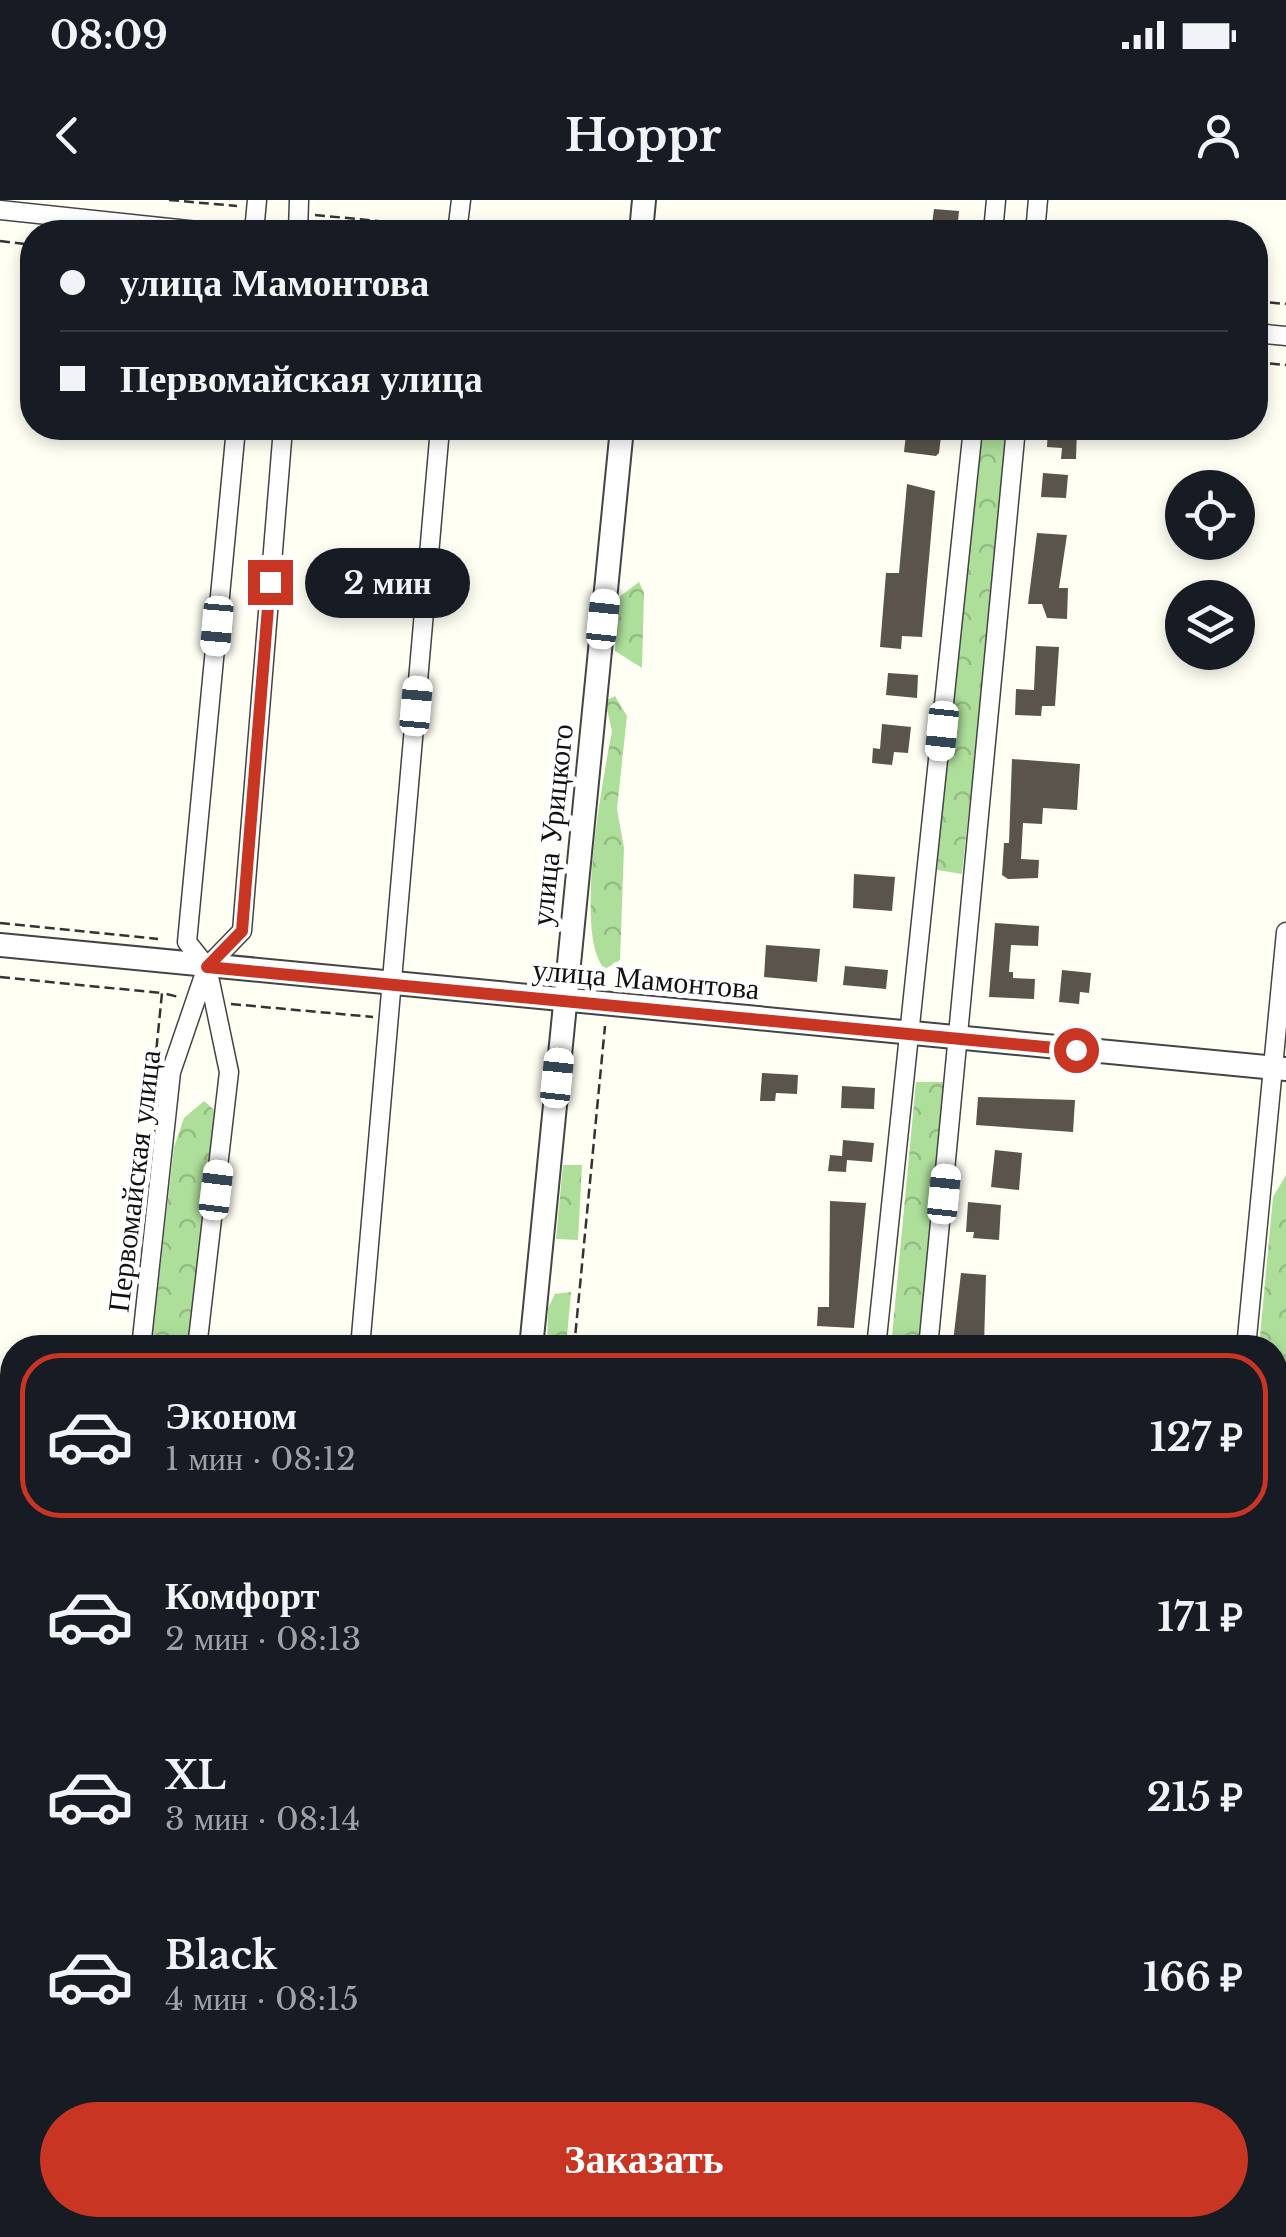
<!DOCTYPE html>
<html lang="ru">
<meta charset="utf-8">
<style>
:root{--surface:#171b24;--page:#242831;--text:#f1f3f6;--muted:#9ea1a6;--line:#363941;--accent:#c83522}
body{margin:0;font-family:"Libre Baskerville",serif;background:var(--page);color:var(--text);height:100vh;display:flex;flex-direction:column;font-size:38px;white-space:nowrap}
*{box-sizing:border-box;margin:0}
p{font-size:32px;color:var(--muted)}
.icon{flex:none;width:55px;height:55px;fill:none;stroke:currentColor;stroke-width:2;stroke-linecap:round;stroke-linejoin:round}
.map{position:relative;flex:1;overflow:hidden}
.details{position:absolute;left:0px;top:1135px;width:1288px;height:902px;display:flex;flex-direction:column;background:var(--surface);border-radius:40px 40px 0 0;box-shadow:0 5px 15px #0003}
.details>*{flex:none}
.hud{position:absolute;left:20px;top:20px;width:1248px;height:220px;border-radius:40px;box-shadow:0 5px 15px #0003;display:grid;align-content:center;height:220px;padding:0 40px;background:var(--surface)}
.controls{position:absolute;left:1165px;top:270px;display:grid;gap:20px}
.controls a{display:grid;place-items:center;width:90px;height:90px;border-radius:50%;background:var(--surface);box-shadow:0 5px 15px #0003;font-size:50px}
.end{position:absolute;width:45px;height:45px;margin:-22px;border:12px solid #c83522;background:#fff;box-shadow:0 0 0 5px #fff}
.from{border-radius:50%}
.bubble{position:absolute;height:70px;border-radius:35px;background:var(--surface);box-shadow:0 5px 15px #0003;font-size:32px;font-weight:800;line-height:70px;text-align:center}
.car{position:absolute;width:30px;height:60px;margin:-30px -15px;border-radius:12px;box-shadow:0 0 8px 2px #0007;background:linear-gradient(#fff 24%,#345 0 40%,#fff 0 76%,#345 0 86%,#fff 0)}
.hud b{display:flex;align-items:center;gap:35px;height:95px;font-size:38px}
.hud b+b{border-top:2px solid var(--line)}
.hud i{width:25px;height:25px;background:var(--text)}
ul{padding:18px 0 0;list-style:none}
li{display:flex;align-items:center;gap:30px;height:165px;margin:0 20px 15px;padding:0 20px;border:5px solid transparent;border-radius:40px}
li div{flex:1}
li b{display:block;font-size:38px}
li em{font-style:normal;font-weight:800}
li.current{border-color:var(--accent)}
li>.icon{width:90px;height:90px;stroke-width:1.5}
.primary-button{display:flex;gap:20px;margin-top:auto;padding:20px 40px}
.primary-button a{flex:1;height:115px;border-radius:60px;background:var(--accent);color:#fff;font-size:40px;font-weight:800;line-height:115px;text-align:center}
.status{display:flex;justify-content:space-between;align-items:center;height:70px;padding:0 50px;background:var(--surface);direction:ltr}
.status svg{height:28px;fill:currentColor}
header{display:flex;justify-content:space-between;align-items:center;height:130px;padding:0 40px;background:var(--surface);font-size:45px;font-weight:800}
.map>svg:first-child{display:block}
.forest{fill:url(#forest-crowns)}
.pitch{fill:#e0f3cd}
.building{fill:#5a544c}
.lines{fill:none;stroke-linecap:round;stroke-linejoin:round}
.service-casing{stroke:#444;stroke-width:12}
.minor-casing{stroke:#444;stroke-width:21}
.tertiary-casing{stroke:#444;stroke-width:26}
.path{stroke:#333;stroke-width:2.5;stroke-dasharray:10 5;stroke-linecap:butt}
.service{stroke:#fff;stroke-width:9}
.minor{stroke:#fff;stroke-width:18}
.tertiary{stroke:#fff;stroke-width:22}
.route{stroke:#c83522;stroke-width:12}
.labels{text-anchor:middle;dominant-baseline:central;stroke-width:10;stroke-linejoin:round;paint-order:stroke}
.street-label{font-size:30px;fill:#111;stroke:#fff}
</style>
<div class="status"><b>08:09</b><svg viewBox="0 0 49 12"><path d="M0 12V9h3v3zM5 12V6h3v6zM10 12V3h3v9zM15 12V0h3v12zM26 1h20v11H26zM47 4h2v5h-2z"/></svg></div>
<header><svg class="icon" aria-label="back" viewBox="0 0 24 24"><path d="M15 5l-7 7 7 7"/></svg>Hoppr<svg class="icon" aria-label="person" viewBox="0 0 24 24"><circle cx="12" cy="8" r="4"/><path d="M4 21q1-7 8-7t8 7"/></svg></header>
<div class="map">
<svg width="1286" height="2037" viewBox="0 0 1286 2037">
<defs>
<pattern id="forest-crowns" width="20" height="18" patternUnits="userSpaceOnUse" patternTransform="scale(2.5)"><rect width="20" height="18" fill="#adde9a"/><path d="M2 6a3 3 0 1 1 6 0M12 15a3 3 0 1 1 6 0" fill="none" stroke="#94bd84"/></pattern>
</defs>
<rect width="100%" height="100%" fill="#fffff4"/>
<g class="forest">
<path d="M982,228H1010L962,674L937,670L950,474L966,388Z"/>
<path d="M639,382L644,393L642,468L615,451L619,397Z"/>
<path d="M615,496L627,516L617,609L624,648L620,760L605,769C573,737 603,578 612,531L605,501Z"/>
<path d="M916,882H944L918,1147H891Z"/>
<path d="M204,901L218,913L194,1147L151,1148L174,947L184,918Z"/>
<path d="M563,965H582L578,1040L556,1039Z"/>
<path d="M1286,975V1159L1275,1277V1148L1259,1147L1273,997Z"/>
<path d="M571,1092L566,1147H547L548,1108L555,1094Z"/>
</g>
<path class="pitch" d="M813,2025H1174L1173,2037H812Z"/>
<g class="building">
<path d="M934,9L959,11L957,32H931Z"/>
<path d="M1048,228H1077L1076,259H1061L1062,248L1047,247Z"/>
<path d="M906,234L941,236L939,253L936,256L904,252Z"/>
<path d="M1043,273L1068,275L1066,298L1041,297Z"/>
<path d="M907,284L935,291L922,437L902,436L901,449L880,447L886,373H899Z"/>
<path d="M1037,333L1067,335L1059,388H1068L1067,419L1047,418L1042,404H1028Z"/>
<path d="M1036,446L1059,447L1055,506H1042L1041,516L1015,515L1016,489L1034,490Z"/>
<path d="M888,473L918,475L917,498L886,495Z"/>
<path d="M882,524L911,527L908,553L894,552L892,565L872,563L873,548L880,549Z"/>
<path d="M1012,559L1080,564L1077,610L1043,608L1042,624L1023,623L1021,659L1039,660L1038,678L1008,679L1002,675L1004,643H1009Z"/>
<path d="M854,674L895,677L892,711L853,708Z"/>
<path d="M995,723L1039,726L1038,746L1011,745L1009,772H1013V778L1035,779L1034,799L989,797Z"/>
<path d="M766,745L820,749L817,782L764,777Z"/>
<path d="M845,766L888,770L886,789L843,785Z"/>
<path d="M1062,770L1091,773L1089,793L1080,792L1079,804L1059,802Z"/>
<path d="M762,873L798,875L797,894L776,893L775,901H760Z"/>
<path d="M842,886L875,888L874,909L841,908Z"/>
<path d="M978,897L1075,900L1073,932L976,925Z"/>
<path d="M843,940L874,943L872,962L847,960L846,972L828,971L830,955L842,956Z"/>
<path d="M995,950L1022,953L1019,990L991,987Z"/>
<path d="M830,1001L866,1003L854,1128L817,1126L818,1107H829Z"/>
<path d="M968,1002L1001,1005L999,1040L973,1038L974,1032H966Z"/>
<path d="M961,1073L986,1075L984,1145L953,1142Z"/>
<path d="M0,1289L12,1290V1410L0,1409Z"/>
</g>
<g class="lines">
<defs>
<g id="service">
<path d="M0,1245L12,1243"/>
<path d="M1275,1416L1286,1417"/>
<path d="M1275,1512L1286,1513"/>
<path d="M1275,1584L1286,1585"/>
<path d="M1275,1817L1286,1818"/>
</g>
<g id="minor">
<path d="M0,10L207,32"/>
<path d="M254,32L257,0"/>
<path d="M298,32L299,0"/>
<path d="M457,32L461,0"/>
<path d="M993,32L996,0"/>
<path d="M1035,32L1038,0"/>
<path d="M1255,133L1286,136"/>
<path d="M141,1148L171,872L207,767L242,731L283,228"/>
<path d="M197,1148L229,872L207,767L187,742L236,228"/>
<path d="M360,1148L440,228"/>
<path d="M876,1148L973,228"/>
<path d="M928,1148L1016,228"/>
<path d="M1246,1148L1286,732"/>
<path d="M1275,1391L1286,1280"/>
<path d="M0,1513L12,1514"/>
<path d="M1275,1637L1286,1638"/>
<path d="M53,2037L54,2025"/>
<path d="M116,2037L117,2025"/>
<path d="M275,2037L277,2025"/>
<path d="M797,2037L798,2025"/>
<path d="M1212,2037L1214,2025"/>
</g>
<g id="tertiary">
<path d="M641,32L644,0"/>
<path d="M0,745L1286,869"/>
<path d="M531,1148L622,228"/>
<path d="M443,2037L444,2025"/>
</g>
</defs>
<use href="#service" class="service-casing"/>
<use href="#minor" class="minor-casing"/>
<use href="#tertiary" class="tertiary-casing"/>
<g class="path">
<path d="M169,0L237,6"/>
<path d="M315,15L441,27"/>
<path d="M474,30L499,32"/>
<path d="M0,41L32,45"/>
<path d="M1255,101L1286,104"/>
<path d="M1255,162L1286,165"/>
<path d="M0,723L158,739"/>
<path d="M0,777L161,793"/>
<path d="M231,804L373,817"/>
<path d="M155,863L162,793L179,797"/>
<path d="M574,1148L605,826"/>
<path d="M0,1444L12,1445"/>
<path d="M487,2037L488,2025"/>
</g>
<use href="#service" class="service"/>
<use href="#minor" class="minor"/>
<use href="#tertiary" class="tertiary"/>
</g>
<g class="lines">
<path class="route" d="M270,382L242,731L207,767L1076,850"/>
</g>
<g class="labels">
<g class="street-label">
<text transform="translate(552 625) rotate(-84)">улица Урицкого</text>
<text transform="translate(646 779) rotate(5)">улица Мамонтова</text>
<text transform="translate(134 981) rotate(-83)">Первомайская улица</text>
</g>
</g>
</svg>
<div class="controls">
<a><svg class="icon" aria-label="locate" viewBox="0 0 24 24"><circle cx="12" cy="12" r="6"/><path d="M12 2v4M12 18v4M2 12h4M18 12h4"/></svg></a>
<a><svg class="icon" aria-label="layers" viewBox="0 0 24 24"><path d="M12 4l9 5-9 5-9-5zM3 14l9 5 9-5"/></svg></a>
</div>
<i class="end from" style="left:1076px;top:850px"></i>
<i class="end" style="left:270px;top:382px"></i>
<div class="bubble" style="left:305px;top:348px;width:165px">2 мин</div>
<i class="car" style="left:603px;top:419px;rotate:6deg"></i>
<i class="car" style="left:217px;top:426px;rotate:185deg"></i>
<i class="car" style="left:416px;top:506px;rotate:5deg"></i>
<i class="car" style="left:942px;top:531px;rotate:186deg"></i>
<i class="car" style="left:557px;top:878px;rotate:6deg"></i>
<i class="car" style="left:216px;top:990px;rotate:7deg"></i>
<i class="car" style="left:944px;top:994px;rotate:6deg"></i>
<div class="hud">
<b><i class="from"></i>улица Мамонтова</b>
<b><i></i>Первомайская улица</b>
</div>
<section class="details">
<ul>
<li class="current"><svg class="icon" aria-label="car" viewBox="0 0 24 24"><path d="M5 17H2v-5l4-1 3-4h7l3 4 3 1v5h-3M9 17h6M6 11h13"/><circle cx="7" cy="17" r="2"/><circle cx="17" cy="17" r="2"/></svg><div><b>Эконом</b><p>1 мин · 08:12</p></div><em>127 ₽</em></li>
<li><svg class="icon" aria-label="car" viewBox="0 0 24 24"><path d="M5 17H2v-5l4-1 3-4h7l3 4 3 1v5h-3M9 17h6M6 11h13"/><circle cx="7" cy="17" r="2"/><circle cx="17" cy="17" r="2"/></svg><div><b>Комфорт</b><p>2 мин · 08:13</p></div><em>171 ₽</em></li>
<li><svg class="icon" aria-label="car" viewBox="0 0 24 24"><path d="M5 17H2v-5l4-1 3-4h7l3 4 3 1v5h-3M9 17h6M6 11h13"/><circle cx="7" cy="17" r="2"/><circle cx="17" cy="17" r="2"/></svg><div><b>XL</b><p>3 мин · 08:14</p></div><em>215 ₽</em></li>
<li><svg class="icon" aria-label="car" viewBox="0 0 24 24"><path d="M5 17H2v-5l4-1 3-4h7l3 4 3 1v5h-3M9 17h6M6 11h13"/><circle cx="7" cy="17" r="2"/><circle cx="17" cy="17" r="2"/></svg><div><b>Black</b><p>4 мин · 08:15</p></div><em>166 ₽</em></li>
</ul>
<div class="primary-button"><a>Заказать</a></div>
</section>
</div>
